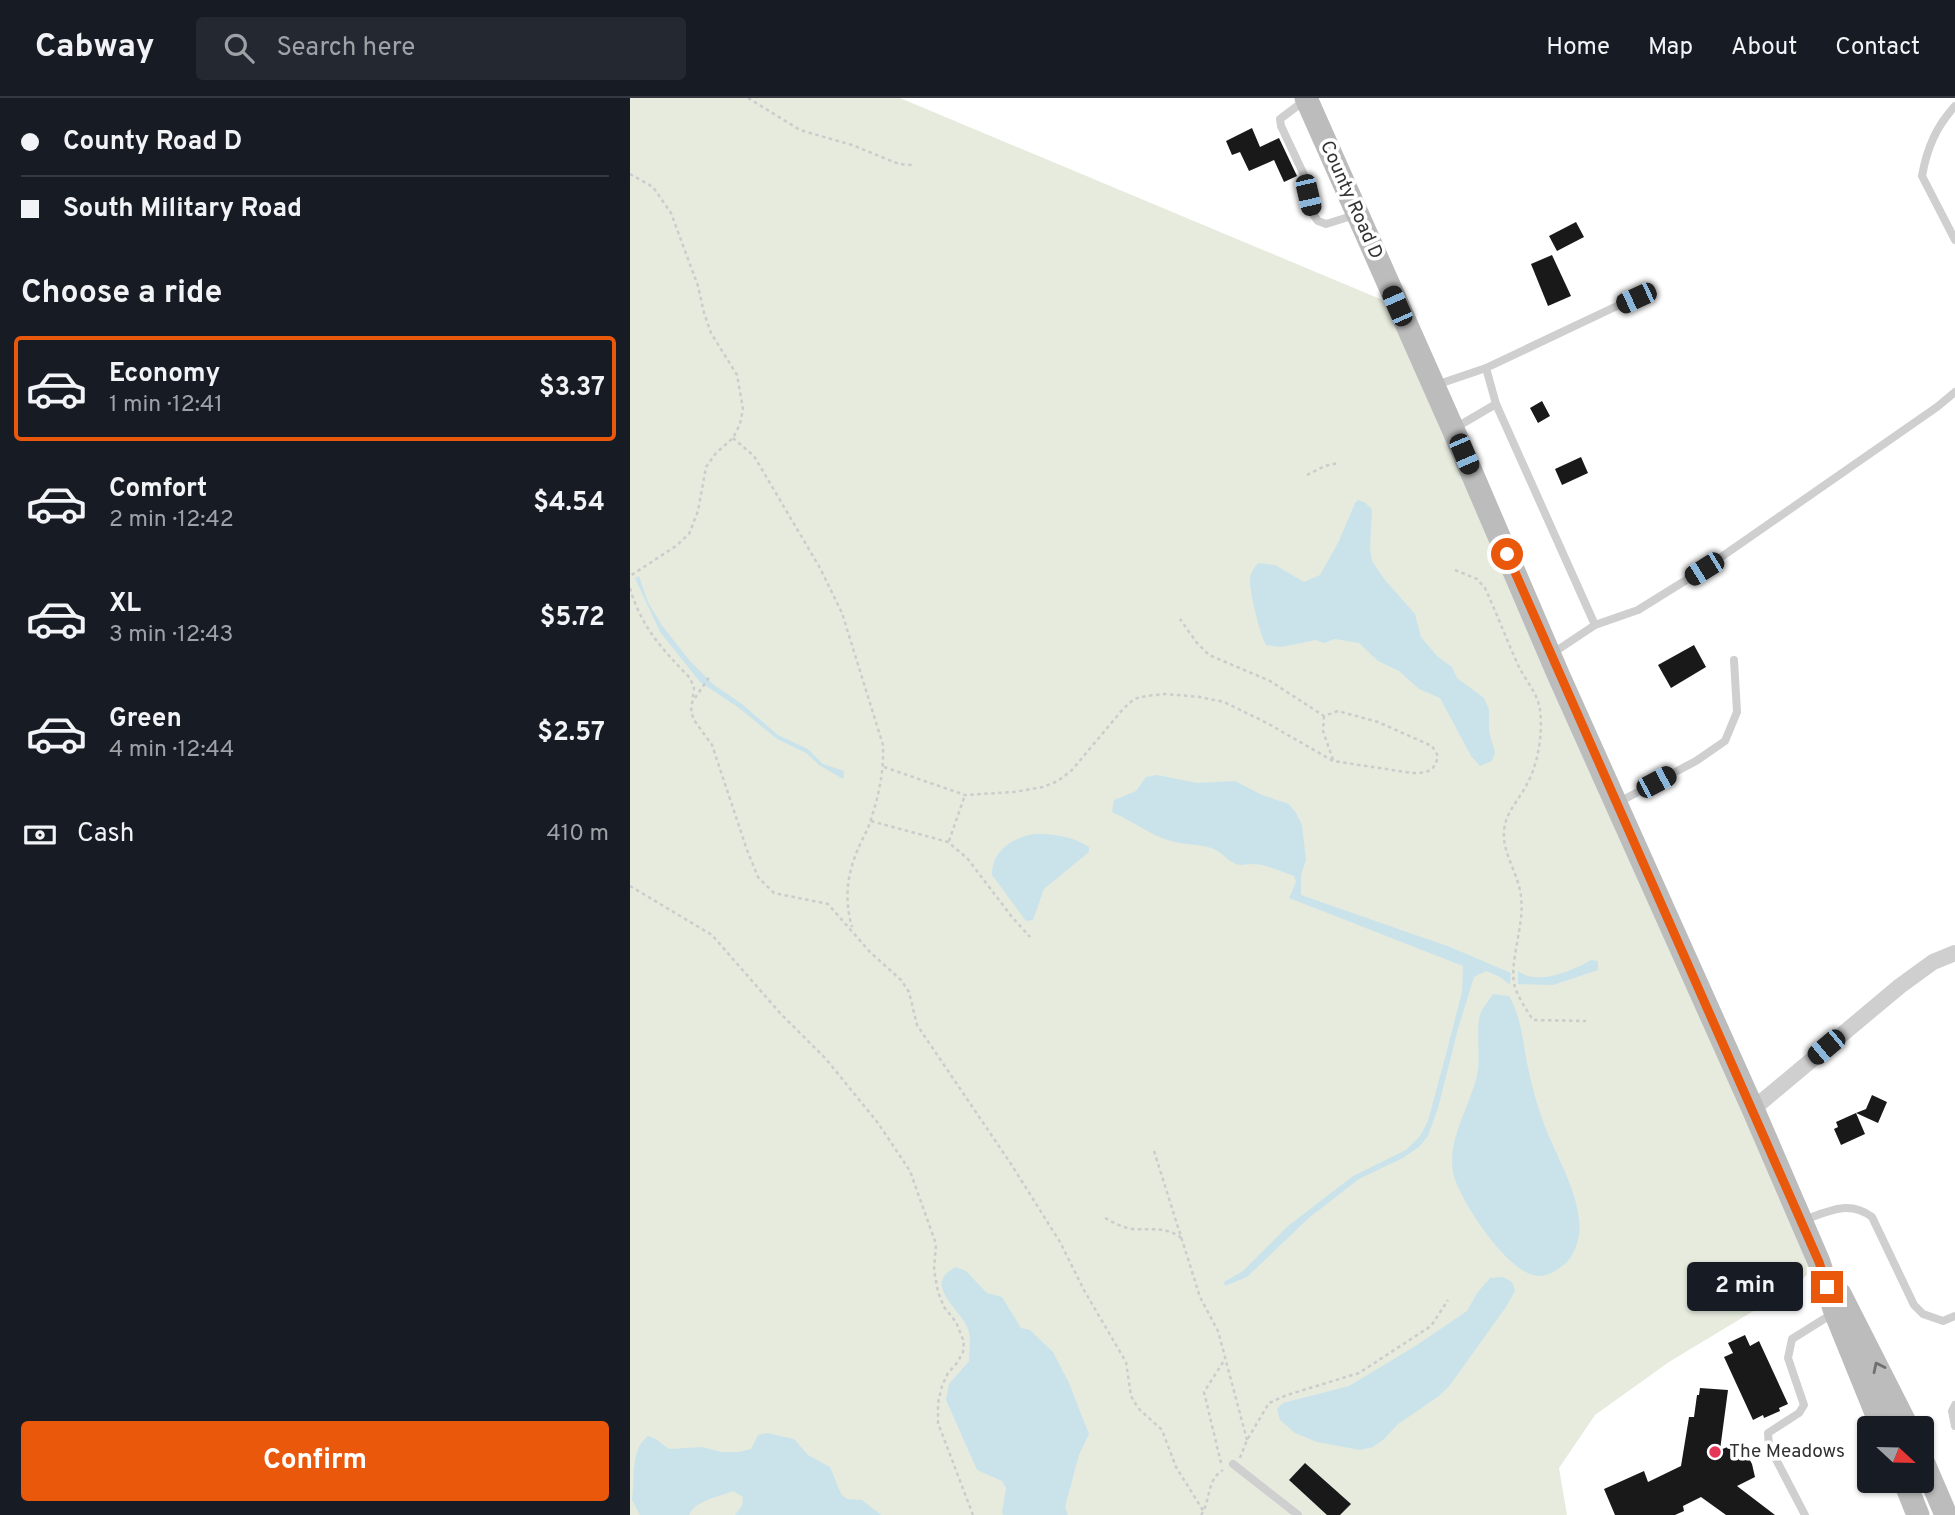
<!DOCTYPE html>
<meta charset="utf-8">
<style>
:root{--surface:#171b24;--page:#242831;--text:#f1f3f6;--muted:#9ea1a6;--line:#363941;--accent:#ea580c}
body{margin:0;font-family:Overpass,sans-serif;background:var(--page);color:var(--text);height:100vh;display:flex;flex-direction:column;font-size:26px;white-space:nowrap}
*{box-sizing:border-box;margin:0}
p{font-size:23px;color:var(--muted)}
.icon{flex:none;width:38px;height:38px;fill:none;stroke:currentColor;stroke-width:2;stroke-linecap:round;stroke-linejoin:round}
.map{position:relative;flex:1;overflow:hidden}
.sheet{display:flex;flex-direction:column;background:var(--surface);width:630px}
.sheet>*{flex:none}
.guide{display:grid;align-content:center;height:154px;padding:0 21px;background:var(--surface)}
.needle{width:46px;rotate:112deg}
.controls{position:absolute;left:1227px;top:1318px;display:grid;gap:14px}
.controls a{display:grid;place-items:center;width:77px;height:77px;border-radius:7px;background:var(--surface);box-shadow:0 2px 5px #0004;font-size:35px}
.end{position:absolute;width:32px;height:32px;margin:-16px;border:9px solid #ea580c;background:#fff;box-shadow:0 0 0 4px #fff}
.from{border-radius:50%}
.bubble{position:absolute;height:49px;border-radius:7px;background:var(--surface);box-shadow:0 2px 5px #0004;font-size:23px;font-weight:700;line-height:49px;text-align:center}
.car{position:absolute;width:21px;height:42px;margin:-21px -10px;border-radius:9px;box-shadow:0 0 5px 2px #0007;background:linear-gradient(#222 24%,#8ab4d8 0 40%,#222 0 76%,#8ab4d8 0 86%,#222 0)}
.guide b{display:flex;align-items:center;gap:24px;height:66px;font-size:26px}
.guide b+b{border-top:2px solid var(--line)}
.guide i{width:18px;height:18px;background:var(--text)}
ul{padding:0;list-style:none}
li{display:flex;align-items:center;gap:21px;height:105px;margin:0 14px 10px;padding:0 7px;border:4px solid transparent;border-radius:7px}
li div{flex:1}
li b{display:block;font-size:26px}
li em{font-style:normal;font-weight:700}
li.current{border-color:var(--accent)}
li>.icon{width:63px;height:63px;stroke-width:1.5}
h2{padding:0 21px;font-size:32px;line-height:84px}
.pay{display:flex;align-items:center;gap:18px;height:77px;padding:0 21px;font-size:26px}
.pay p{margin-inline-start:auto}
.action{display:flex;gap:14px;margin-top:auto;padding:14px 21px}
.action a{flex:1;height:80px;border-radius:7px;background:var(--accent);color:#fff;font-size:28px;font-weight:700;line-height:80px;text-align:center}
header{display:flex;align-items:center;gap:42px;box-sizing:border-box;height:98px;padding:0 35px;background:var(--surface);border-bottom:2px solid var(--line)}
header strong{font-size:33px}
nav{display:flex;gap:38px;margin-inline-start:auto;font-size:24px}
.search{width:490px;height:63px;background:var(--page);display:flex;align-items:center;gap:18px;box-sizing:border-box;padding:0 24px;border-radius:7px;color:var(--muted);font-size:26px}
main{display:flex;flex:1;min-height:0}
.map>svg:first-child{display:block}
.green{fill:#e6ebde}
.water{fill:#cae3eb}
.building{fill:#191919}
.lines{fill:none;stroke-linecap:round;stroke-linejoin:round}
.path{stroke:#ccc;stroke-width:2.5;stroke-dasharray:3.5 3.5;stroke-linecap:butt}
.lane{stroke:#cfcfcf;stroke-width:8}
.street{stroke:#cfcfcf;stroke-width:16}
.secondary{stroke:#bcbcbc;stroke-width:23}
.oneway{stroke:#707070}
.route{stroke:#ea580c;stroke-width:9}
.poi-dot{fill:#e63758;stroke:#fff;stroke-width:2.5}
.labels{text-anchor:middle;dominant-baseline:central;stroke-width:7;stroke-linejoin:round;paint-order:stroke}
.street-label{font-size:19px;fill:#323232;stroke:#fff}
.poi-label{font-size:19px;fill:#323232;stroke:#fff;text-anchor:start}
</style>
<header>
<strong>Cabway</strong>
<div class="search"><svg class="icon" aria-label="search" viewBox="0 0 24 24"><circle cx="10" cy="10" r="6"/><path d="M15 15l6 6"/></svg>Search here</div>
<nav><a>Home</a><a>Map</a><a>About</a><a>Contact</a></nav>
</header>
<main>
<section class="sheet">
<div class="guide">
<b><i class="from"></i>County Road D</b>
<b><i></i>South Military Road</b>
</div>
<h2>Choose a ride</h2>
<ul>
<li class="current"><svg class="icon" aria-label="car" viewBox="0 0 24 24"><path d="M5 17H2v-5l4-1 3-4h7l3 4 3 1v5h-3M9 17h6M6 11h13"/><circle cx="7" cy="17" r="2"/><circle cx="17" cy="17" r="2"/></svg><div><b>Economy</b><p>1 min · 12:41</p></div><em>$3.37</em></li>
<li><svg class="icon" aria-label="car" viewBox="0 0 24 24"><path d="M5 17H2v-5l4-1 3-4h7l3 4 3 1v5h-3M9 17h6M6 11h13"/><circle cx="7" cy="17" r="2"/><circle cx="17" cy="17" r="2"/></svg><div><b>Comfort</b><p>2 min · 12:42</p></div><em>$4.54</em></li>
<li><svg class="icon" aria-label="car" viewBox="0 0 24 24"><path d="M5 17H2v-5l4-1 3-4h7l3 4 3 1v5h-3M9 17h6M6 11h13"/><circle cx="7" cy="17" r="2"/><circle cx="17" cy="17" r="2"/></svg><div><b>XL</b><p>3 min · 12:43</p></div><em>$5.72</em></li>
<li><svg class="icon" aria-label="car" viewBox="0 0 24 24"><path d="M5 17H2v-5l4-1 3-4h7l3 4 3 1v5h-3M9 17h6M6 11h13"/><circle cx="7" cy="17" r="2"/><circle cx="17" cy="17" r="2"/></svg><div><b>Green</b><p>4 min · 12:44</p></div><em>$2.57</em></li>
</ul>
<div class="pay"><svg class="icon" aria-label="cash" viewBox="0 0 24 24"><path d="M3 7h18v10H3z"/><circle cx="12" cy="12" r="2"/></svg>Cash<p>410 m</p></div>
<div class="action"><a>Confirm</a></div>
</section>
<div class="map">
<svg width="1325" height="1417" viewBox="0 0 1325 1417">
<rect width="100%" height="100%" fill="#fff"/>
<path class="green" d="M0,0H270L767,208L1189,1164L1168,1186L1039,1264L965,1317L929,1370L937,1417H0Z"/>
<g class="water">
<path d="M728,402L734,404L742,411L740,449L742,463L755,482L785,516L791,539L808,559L822,569L827,580L854,600L859,612V633L865,654L862,663L850,668L841,658L810,600L789,591L769,573L748,563L729,545L705,541L694,545L686,542L651,549L636,547C630,537 621,498 620,486C619,477 623,471 628,465L645,467L674,484L690,477L709,443L725,405Z"/>
<path d="M9,478L18,504L31,526L60,563L84,587L112,606L148,637L178,651L193,666L214,673L213,681L189,667L176,655L147,641L109,610L70,584L30,534L5,480Z"/>
<path d="M527,677L567,685L605,683L632,697L659,706L666,715L672,727L676,762L671,777V797L820,849L881,875L880,887L870,879L856,873L844,879L828,931L808,1010L798,1038L789,1049L773,1060L729,1081L680,1119L617,1179L595,1188L594,1184L613,1173L658,1128L723,1078L776,1052L790,1038L798,1023L816,956L832,894L833,868L659,800L666,784L664,778C652,774 636,766 622,766C616,766 612,768 606,766C597,763 592,754 584,751C572,746 554,747 541,743C520,737 502,723 482,714L484,702L506,693L516,679Z"/>
<path d="M405,736C426,736 441,738 459,749V754L414,791L403,822L396,823L362,777C362,752 384,739 405,736Z"/>
<path d="M961,862L968,863V872L923,887L888,886V873C908,888 942,873 961,862Z"/>
<path d="M863,896L879,898C891,918 893,943 897,965C901,985 907,1007 914,1026C926,1058 945,1087 949,1121C951,1136 947,1154 936,1165C927,1172 920,1178 908,1178C879,1177 828,1101 823,1074C817,1042 840,1008 847,977C851,961 845,927 851,914C854,908 859,902 863,896Z"/>
<path d="M326,1169L336,1173L357,1195L372,1199L391,1230L400,1232L423,1254L439,1285L459,1336L449,1357L435,1409L438,1417H374L372,1415L376,1390L372,1383L347,1372L316,1302L319,1286L339,1263C339,1254 341,1243 339,1234C335,1214 289,1187 326,1169Z"/>
<path d="M873,1179L882,1184L885,1193L876,1209L820,1287L809,1298L768,1326L754,1341L743,1349L730,1352L687,1344L665,1335L650,1322L647,1311L653,1305L719,1288L787,1247L837,1213L847,1195L860,1180Z"/>
<path d="M137,1335L164,1341L178,1357L200,1369L211,1396L217,1401L232,1402L251,1417H105L112,1408L113,1399L103,1393C88,1399 66,1402 59,1417H10L2,1402C5,1382 0,1351 18,1338L26,1341L39,1351L72,1349L92,1354H109L121,1351L128,1337Z"/>
</g>
<g class="building">
<path d="M622,30L630,49L649,40L667,78L654,84L644,62L619,73L610,54L602,57L596,43Z"/>
<path d="M946,124L954,139L927,153L919,138Z"/>
<path d="M922,157L941,198L918,208L901,166Z"/>
<path d="M912,303L920,318L908,325L900,310Z"/>
<path d="M951,359L958,375L932,387L925,371Z"/>
<path d="M1064,547L1076,569L1041,590L1028,567Z"/>
<path d="M1242,997L1257,1004L1248,1025L1226,1015L1236,1011Z"/>
<path d="M1226,1015L1235,1036L1211,1047L1204,1031L1208,1029L1206,1024Z"/>
<path d="M1115,1237L1120,1248L1129,1243L1158,1306L1149,1310L1150,1313L1134,1320L1133,1317L1123,1322L1094,1259L1103,1255L1098,1245Z"/>
<path d="M1070,1290L1098,1292L1090,1352L1110,1344L1122,1366L1125,1379L1107,1388L1145,1417H1096L1071,1399L1053,1408L1054,1413L1045,1417H985L974,1391L1014,1373L1018,1384L1051,1368L1059,1319H1064L1067,1297H1069Z"/>
<path d="M675,1365L721,1406L710,1417H697L659,1382Z"/>
</g>
<g class="lines">
<g class="path">
<path d="M118,0L170,32L222,47L269,66L282,67"/>
<path d="M0,76L23,89L41,115L68,188L74,215L81,235L107,277L113,311L110,326L103,340L86,355L76,369L68,413L59,436L46,448L0,478"/>
<path d="M103,340L124,358L190,470L212,515L253,647C254,673 249,697 241,721C238,733 230,744 226,756C216,781 215,804 222,829"/>
<path d="M677,377L695,368L708,365"/>
<path d="M825,472L847,481L855,490C867,516 877,543 889,569C896,583 908,596 910,612C913,638 908,667 895,690C887,704 876,715 874,732C872,756 889,776 891,799C895,827 878,866 885,889C889,901 896,911 903,922L956,923"/>
<path d="M0,490C11,529 33,552 60,580L64,590L61,614L64,622L82,647L117,752L128,779L144,795L198,806L240,854L271,882L279,894L287,927L381,1066L430,1144L455,1194L496,1264L501,1298L508,1310L532,1332L546,1369L574,1414"/>
<path d="M65,600L80,578"/>
<path d="M694,618L693,633L703,662"/>
<path d="M254,669L335,697L384,694L413,689L428,683L442,672L493,611L504,601L516,598L535,596L570,599L594,604L637,625L703,663L782,675C798,675 804,674 808,658L802,648L748,624L708,613L694,618L640,583L579,557L567,545L550,521"/>
<path d="M241,723L318,744L337,760L382,819L400,839"/>
<path d="M319,743L335,697"/>
<path d="M0,788L82,837L150,915L196,961L248,1025L280,1073L306,1146L304,1172L308,1194L314,1209L326,1224L334,1244L333,1254L327,1265L318,1275L312,1288L308,1305V1325L343,1417"/>
<path d="M524,1053L570,1199L588,1233L617,1342"/>
<path d="M475,1120C484,1125 493,1130 503,1131C523,1132 536,1128 553,1141"/>
<path d="M610,1360L617,1342L639,1305L657,1297L729,1275L801,1228L818,1202"/>
<path d="M591,1365L574,1294L595,1261"/>
<path d="M571,1417C581,1403 576,1382 593,1372"/>
</g>
<g class="lane">
<path d="M674,3L650,21L651,28L675,79L682,115L688,123L696,126L725,117"/>
<path d="M1325,8C1306,29 1297,50 1292,78L1325,142"/>
<path d="M856,270L1006,199"/>
<path d="M806,287L856,270L866,306"/>
<path d="M825,330L866,306L965,527L923,555"/>
<path d="M965,527L1008,512L1074,471L1307,309L1325,294"/>
<path d="M989,704L1066,663L1095,643L1107,614L1104,562"/>
<path d="M1174,1122C1199,1113 1219,1102 1242,1119L1284,1207L1293,1216L1313,1223L1325,1218"/>
<path d="M1325,1307L1322,1313L1325,1328"/>
<path d="M603,1366L668,1417"/>
<path d="M1175,1417L1139,1348L1138,1335L1169,1315L1174,1307L1158,1260L1162,1241L1202,1216"/>
</g>
<path class="street" d="M1123,1011L1270,888L1303,864L1325,855"/>
<g class="secondary">
<path d="M676,0L823,331L928,576L1123,1011L1189,1164L1205,1214L1252,1330"/>
<path d="M1210,1196L1278,1330"/>
<path d="M1292,1361L1316,1417"/>
<path d="M1274,1382L1288,1417"/>
</g>
</g>
<defs><path id="oneway-chevron" d="M-2-3.5L2.5 0L-2 3.5" fill="none" stroke-width="1.6" stroke-linecap="round" stroke-linejoin="round" transform="scale(1.75)"/></defs>
<use class="oneway" href="#oneway-chevron" transform="translate(1248 1269) rotate(-116)"/>
<g class="lines">
<path class="route" d="M877,456L1189,1164L1197,1189"/>
</g>
<circle class="poi-dot" cx="1085" cy="1354" r="7"/>
<g class="labels">
<g class="street-label">
<text transform="translate(721 102) rotate(66)">County Road D</text>
</g>
<g class="poi-label">
<text x="1099" y="1354">The Meadows</text>
</g>
</g>
</svg>
<div class="controls">
<a><svg class="needle" viewBox="-14 -14 28 28"><path d="M0-13l5 13h-10z" fill="#e53935"/><path d="M0 13l5-13h-10z" fill="#9ea1a6"/></svg></a>
</div>
<i class="end from" style="left:877px;top:456px"></i>
<i class="end" style="left:1197px;top:1189px"></i>
<div class="bubble" style="left:1057px;top:1164px;width:116px">2 min</div>
<i class="car" style="left:678px;top:97px;rotate:167deg"></i>
<i class="car" style="left:1006px;top:200px;rotate:245deg"></i>
<i class="car" style="left:767px;top:208px;rotate:336deg"></i>
<i class="car" style="left:834px;top:356px;rotate:157deg"></i>
<i class="car" style="left:1074px;top:471px;rotate:238deg"></i>
<i class="car" style="left:1026px;top:684px;rotate:62deg"></i>
<i class="car" style="left:1196px;top:949px;rotate:230deg"></i>
</div>
</main>
